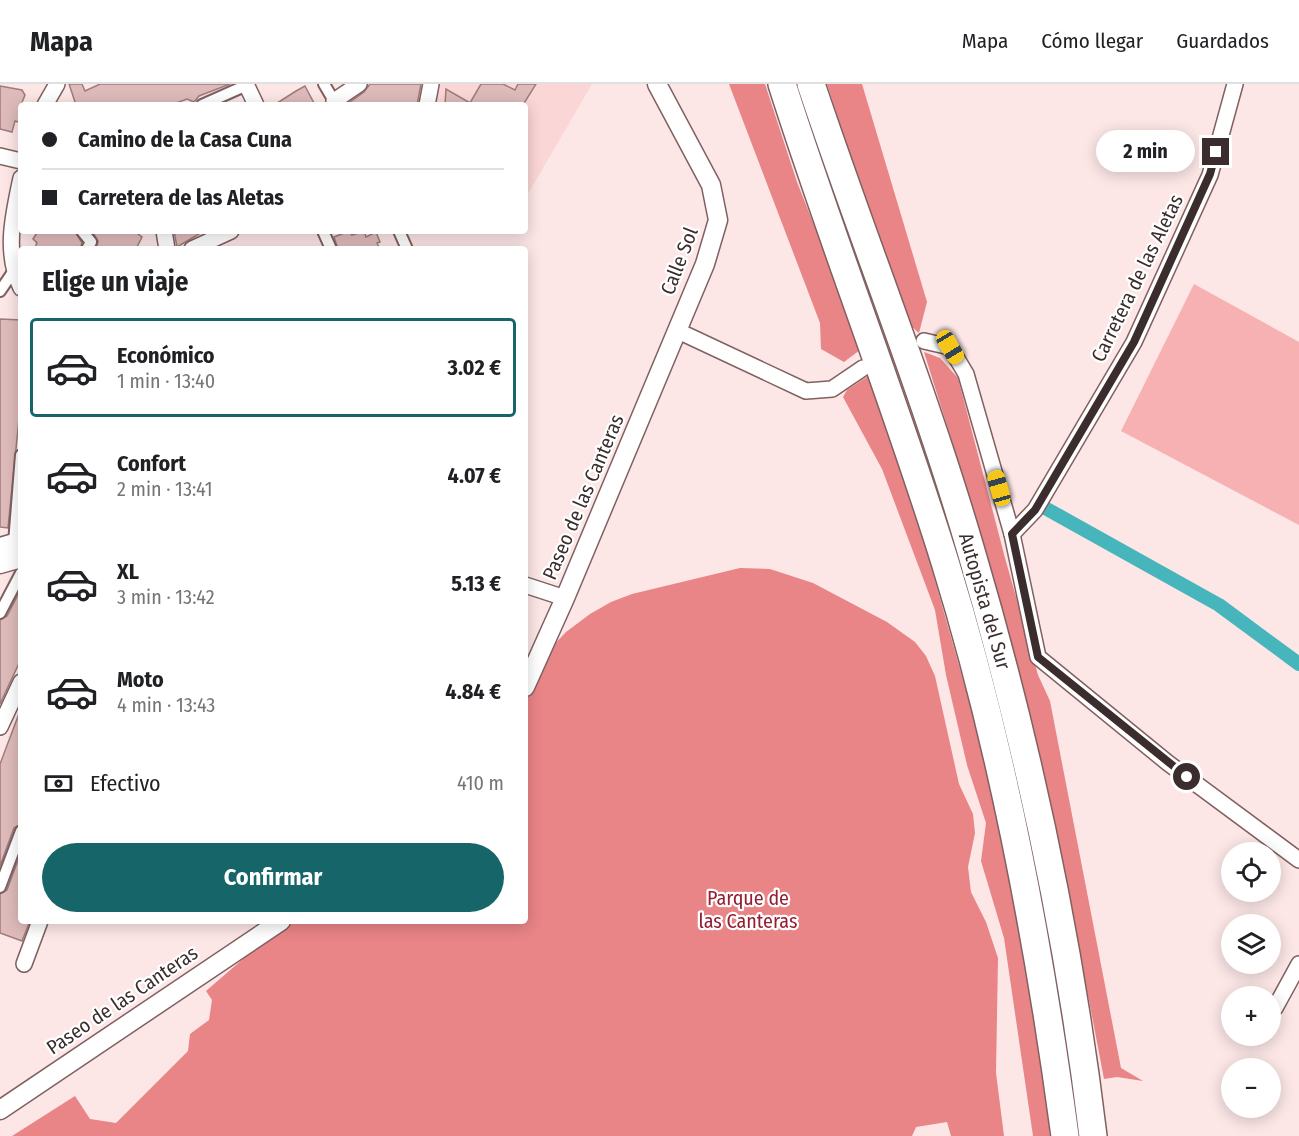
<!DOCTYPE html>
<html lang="es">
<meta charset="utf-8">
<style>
:root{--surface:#fff;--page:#f2f2f2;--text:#202124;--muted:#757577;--line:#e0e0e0;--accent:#166569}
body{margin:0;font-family:"Fira Sans Condensed",sans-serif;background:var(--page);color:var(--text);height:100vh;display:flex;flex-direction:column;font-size:22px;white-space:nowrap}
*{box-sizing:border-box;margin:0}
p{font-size:20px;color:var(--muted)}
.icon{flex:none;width:33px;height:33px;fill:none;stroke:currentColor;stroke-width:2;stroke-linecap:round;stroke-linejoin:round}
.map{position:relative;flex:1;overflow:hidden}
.side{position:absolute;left:18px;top:162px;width:510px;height:678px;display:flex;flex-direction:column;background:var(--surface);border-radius:6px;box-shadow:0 3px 15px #0003}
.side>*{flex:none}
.top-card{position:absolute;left:18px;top:18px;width:510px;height:132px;border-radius:6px;box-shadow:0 3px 15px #0003;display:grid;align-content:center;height:132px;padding:0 24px;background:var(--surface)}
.buttons{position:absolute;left:1221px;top:758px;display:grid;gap:12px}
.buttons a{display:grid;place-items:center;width:60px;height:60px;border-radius:50%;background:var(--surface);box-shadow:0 3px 15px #0003;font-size:30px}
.end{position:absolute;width:27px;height:27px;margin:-14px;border:8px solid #3b2d2d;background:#fff;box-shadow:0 0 0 3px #fff}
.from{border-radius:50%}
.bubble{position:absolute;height:42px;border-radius:21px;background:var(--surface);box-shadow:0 3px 15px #0003;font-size:20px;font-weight:700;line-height:42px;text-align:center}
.car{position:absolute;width:18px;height:36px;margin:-18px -9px;border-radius:8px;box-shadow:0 0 4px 2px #0007;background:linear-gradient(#f5c518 24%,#345 0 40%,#f5c518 0 76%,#345 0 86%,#f5c518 0)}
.top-card b{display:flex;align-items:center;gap:21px;height:57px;font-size:22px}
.top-card b+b{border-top:2px solid var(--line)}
.top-card i{width:15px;height:15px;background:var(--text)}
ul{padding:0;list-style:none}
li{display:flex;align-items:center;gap:18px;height:99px;margin:0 12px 9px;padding:0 12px;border:3px solid transparent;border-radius:6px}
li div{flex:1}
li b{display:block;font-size:22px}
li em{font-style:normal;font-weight:700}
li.selected{border-color:var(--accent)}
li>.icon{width:54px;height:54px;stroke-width:1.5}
h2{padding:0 24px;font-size:27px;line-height:72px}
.pay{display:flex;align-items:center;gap:15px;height:66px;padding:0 24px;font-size:22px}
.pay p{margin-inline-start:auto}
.button{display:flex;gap:12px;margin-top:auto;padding:12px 24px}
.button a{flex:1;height:69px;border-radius:36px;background:var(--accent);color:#fff;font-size:24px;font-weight:700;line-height:69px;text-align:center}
header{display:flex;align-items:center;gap:36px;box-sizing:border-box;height:84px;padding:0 30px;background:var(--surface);border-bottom:2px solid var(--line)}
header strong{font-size:28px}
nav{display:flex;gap:33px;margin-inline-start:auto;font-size:21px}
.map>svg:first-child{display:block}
.built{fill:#fbd6d6}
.green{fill:#f8b1b2}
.forest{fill:#e98487}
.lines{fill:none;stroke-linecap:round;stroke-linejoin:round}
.canal{stroke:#47b5bc;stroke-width:14}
.building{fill:#debbba;stroke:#9d7c7c;stroke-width:1.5}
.pedestrian-casing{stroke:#806060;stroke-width:14}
.minor-casing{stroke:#806060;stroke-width:18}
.tertiary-casing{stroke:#806060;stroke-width:21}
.motorway-casing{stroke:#806060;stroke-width:30}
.pedestrian{stroke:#fff;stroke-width:10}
.minor{stroke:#fff;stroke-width:15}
.tertiary{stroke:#fff;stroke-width:18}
.motorway{stroke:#fff;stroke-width:27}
.route{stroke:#3b2d2d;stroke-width:8}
.labels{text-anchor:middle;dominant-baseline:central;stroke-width:4.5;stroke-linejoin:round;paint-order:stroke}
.street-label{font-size:20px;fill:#3b2d2d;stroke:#fff}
.park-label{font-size:20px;fill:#951e30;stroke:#fff}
</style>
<header>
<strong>Mapa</strong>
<nav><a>Mapa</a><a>Cómo llegar</a><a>Guardados</a></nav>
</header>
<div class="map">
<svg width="1299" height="1052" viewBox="0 0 1299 1052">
<rect width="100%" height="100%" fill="#fce6e6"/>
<path class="built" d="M436,0H592L525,115V21H432Z"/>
<path class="green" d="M1194,200L1299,258V441L1121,347Z"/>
<g class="forest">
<path d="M729,0H765L797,98L860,257V266L844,278L821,265L820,239Z"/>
<path d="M827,0H862L927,218L919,249L911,242L881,167Z"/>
<path d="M924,268L940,274L958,294L1005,474L1038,591L1050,617L1121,984L1143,997L1117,993L1104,995C1075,840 1042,686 1003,533C981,444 951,356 924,268Z"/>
<path d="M871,290L923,454L989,688L1041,969L1050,1052H1033L1004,854L981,777L986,739L967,681L946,591L935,526L882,385L843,313L847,306Z"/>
<path d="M740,484L770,485L813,499L887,538L915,558L926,572L935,592L959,700L973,730L975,749L968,783L971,808L986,838L998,874L996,989L1004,1052H951L947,1038L916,1043L912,1052H12L75,1012L90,1035L116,1039L188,967L190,950L209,936L212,916L206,907L258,862L295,837H525V617L548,567L566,548L590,530L611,518L632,510Z"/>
</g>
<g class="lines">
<path class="canal" d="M1045,424L1219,521L1299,580"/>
</g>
<g class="building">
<path d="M69,0H82L85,7L100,0H230L199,12L194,18L187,15L171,21H76Z"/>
<path d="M370,0H421L417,21H346L364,8Z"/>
<path d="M481,0H503L515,6L518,0H536L523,21H445L446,5L470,19Z"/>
<path d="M0,2L22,6L25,11L21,21V39L15,37L12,48L0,45Z"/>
<path d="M305,2L315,21H274L296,7Z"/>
<path d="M38,147H75L82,159L80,165H34L37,159L33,155Z"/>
<path d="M92,147H134L142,153L136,165H96L98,157Z"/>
<path d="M174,147H204L177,163Z"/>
<path d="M349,147L352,151L364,147L366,153L376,148L380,158L377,159L380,165H338L334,153Z"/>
<path d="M0,235L21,236V315L8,444L0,443Z"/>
<path d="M21,505V575L0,620V536L7,532Z"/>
<path d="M20,627L21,740L14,744L0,782V680Z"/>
<path d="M21,768V837H30L22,857L0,849V810L7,806Z"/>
</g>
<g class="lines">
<defs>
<g id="pedestrian">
<path d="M324,0L334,17"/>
<path d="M202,21L247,1"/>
<path d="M82,147L91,158L87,165"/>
<path d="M323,147L331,165"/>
<path d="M399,147L407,165"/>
<path d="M0,207L13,188"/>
<path d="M14,459L21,371"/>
<path d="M0,529L21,489"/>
<path d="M0,803L21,747"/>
</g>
<g id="minor">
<path d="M246,0L256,21"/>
<path d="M45,21L57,0"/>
<path d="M336,21L334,17L359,0"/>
<path d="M427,21L431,0"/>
<path d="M0,72L21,77"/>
<path d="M21,94C13,132 4,168 21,204"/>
<path d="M164,147L167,165"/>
<path d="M192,165L231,147"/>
<path d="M676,246L806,307L832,305L863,284"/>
<path d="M924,257L950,263L966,290L1012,450L1035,426L1134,258L1210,91L1235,0"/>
<path d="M1012,450L1038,573L1168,679L1299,776"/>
<path d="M525,501L565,514"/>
<path d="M0,643L21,598"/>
<path d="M24,880L40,837"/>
<path d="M1275,924L1299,880"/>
</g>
<g id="tertiary">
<path d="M0,463L21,457"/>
<path d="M0,480L21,474"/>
<path d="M525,603L565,514L705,180L718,136L711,101L657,0"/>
<path d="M0,1026L281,837"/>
</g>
<g id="motorway">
<path d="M782,0C833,160 895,317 945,478C1003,665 1039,858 1065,1052"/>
<path d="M811,0C863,156 925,309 971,467C1028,660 1069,853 1093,1052"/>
</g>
</defs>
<use href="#pedestrian" class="pedestrian-casing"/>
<use href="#minor" class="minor-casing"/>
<use href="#tertiary" class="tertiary-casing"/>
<use href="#motorway" class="motorway-casing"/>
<use href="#pedestrian" class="pedestrian"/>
<use href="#minor" class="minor"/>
<use href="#tertiary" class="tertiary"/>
<use href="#motorway" class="motorway"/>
</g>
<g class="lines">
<path class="route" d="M1187,693L1038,573L1012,450L1035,426L1134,258L1210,90L1216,68"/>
</g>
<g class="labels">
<g class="street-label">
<text transform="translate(679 177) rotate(-69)">Calle Sol</text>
<text transform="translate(1137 194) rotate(-64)">Carretera de las Aletas</text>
<text transform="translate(583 413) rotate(-67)">Paseo de las Canteras</text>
<text transform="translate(985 517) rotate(74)">Autopista del Sur</text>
<text transform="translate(122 916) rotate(-34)">Paseo de las Canteras</text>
</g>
<g class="park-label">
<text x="748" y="814">Parque de<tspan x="748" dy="23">las Canteras</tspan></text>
</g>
</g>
</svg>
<div class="buttons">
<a><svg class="icon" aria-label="locate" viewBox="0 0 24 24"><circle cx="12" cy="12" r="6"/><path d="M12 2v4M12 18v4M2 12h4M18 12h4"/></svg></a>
<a><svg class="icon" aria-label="layers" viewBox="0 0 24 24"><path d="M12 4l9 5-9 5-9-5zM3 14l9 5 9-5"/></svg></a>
<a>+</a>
<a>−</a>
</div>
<i class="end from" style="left:1187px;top:693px"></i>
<i class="end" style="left:1216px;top:68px"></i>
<div class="bubble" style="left:1096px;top:46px;width:99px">2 min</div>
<i class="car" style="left:950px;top:263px;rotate:149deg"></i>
<i class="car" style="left:999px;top:404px;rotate:344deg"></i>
<div class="top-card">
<b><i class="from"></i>Camino de la Casa Cuna</b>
<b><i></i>Carretera de las Aletas</b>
</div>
<section class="side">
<h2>Elige un viaje</h2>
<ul>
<li class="selected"><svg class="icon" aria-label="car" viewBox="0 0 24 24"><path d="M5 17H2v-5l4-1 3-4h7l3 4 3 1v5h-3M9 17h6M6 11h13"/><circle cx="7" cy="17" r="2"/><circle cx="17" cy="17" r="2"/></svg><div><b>Económico</b><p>1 min · 13:40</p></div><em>3.02 €</em></li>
<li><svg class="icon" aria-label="car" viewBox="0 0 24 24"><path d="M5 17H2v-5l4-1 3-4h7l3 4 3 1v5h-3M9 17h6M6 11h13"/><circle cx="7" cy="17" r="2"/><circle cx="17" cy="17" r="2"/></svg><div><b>Confort</b><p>2 min · 13:41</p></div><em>4.07 €</em></li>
<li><svg class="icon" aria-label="car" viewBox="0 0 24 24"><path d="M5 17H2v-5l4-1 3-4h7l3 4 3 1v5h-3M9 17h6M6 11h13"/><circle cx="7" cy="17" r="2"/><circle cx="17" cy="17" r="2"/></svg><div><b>XL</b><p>3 min · 13:42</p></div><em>5.13 €</em></li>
<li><svg class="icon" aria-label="car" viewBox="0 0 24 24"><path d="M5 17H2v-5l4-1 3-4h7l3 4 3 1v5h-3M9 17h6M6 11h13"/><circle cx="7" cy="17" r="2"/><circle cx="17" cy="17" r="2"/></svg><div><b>Moto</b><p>4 min · 13:43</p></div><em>4.84 €</em></li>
</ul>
<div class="pay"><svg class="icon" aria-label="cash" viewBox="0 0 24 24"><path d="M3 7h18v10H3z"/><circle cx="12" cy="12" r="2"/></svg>Efectivo<p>410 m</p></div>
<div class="button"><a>Confirmar</a></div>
</section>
</div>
